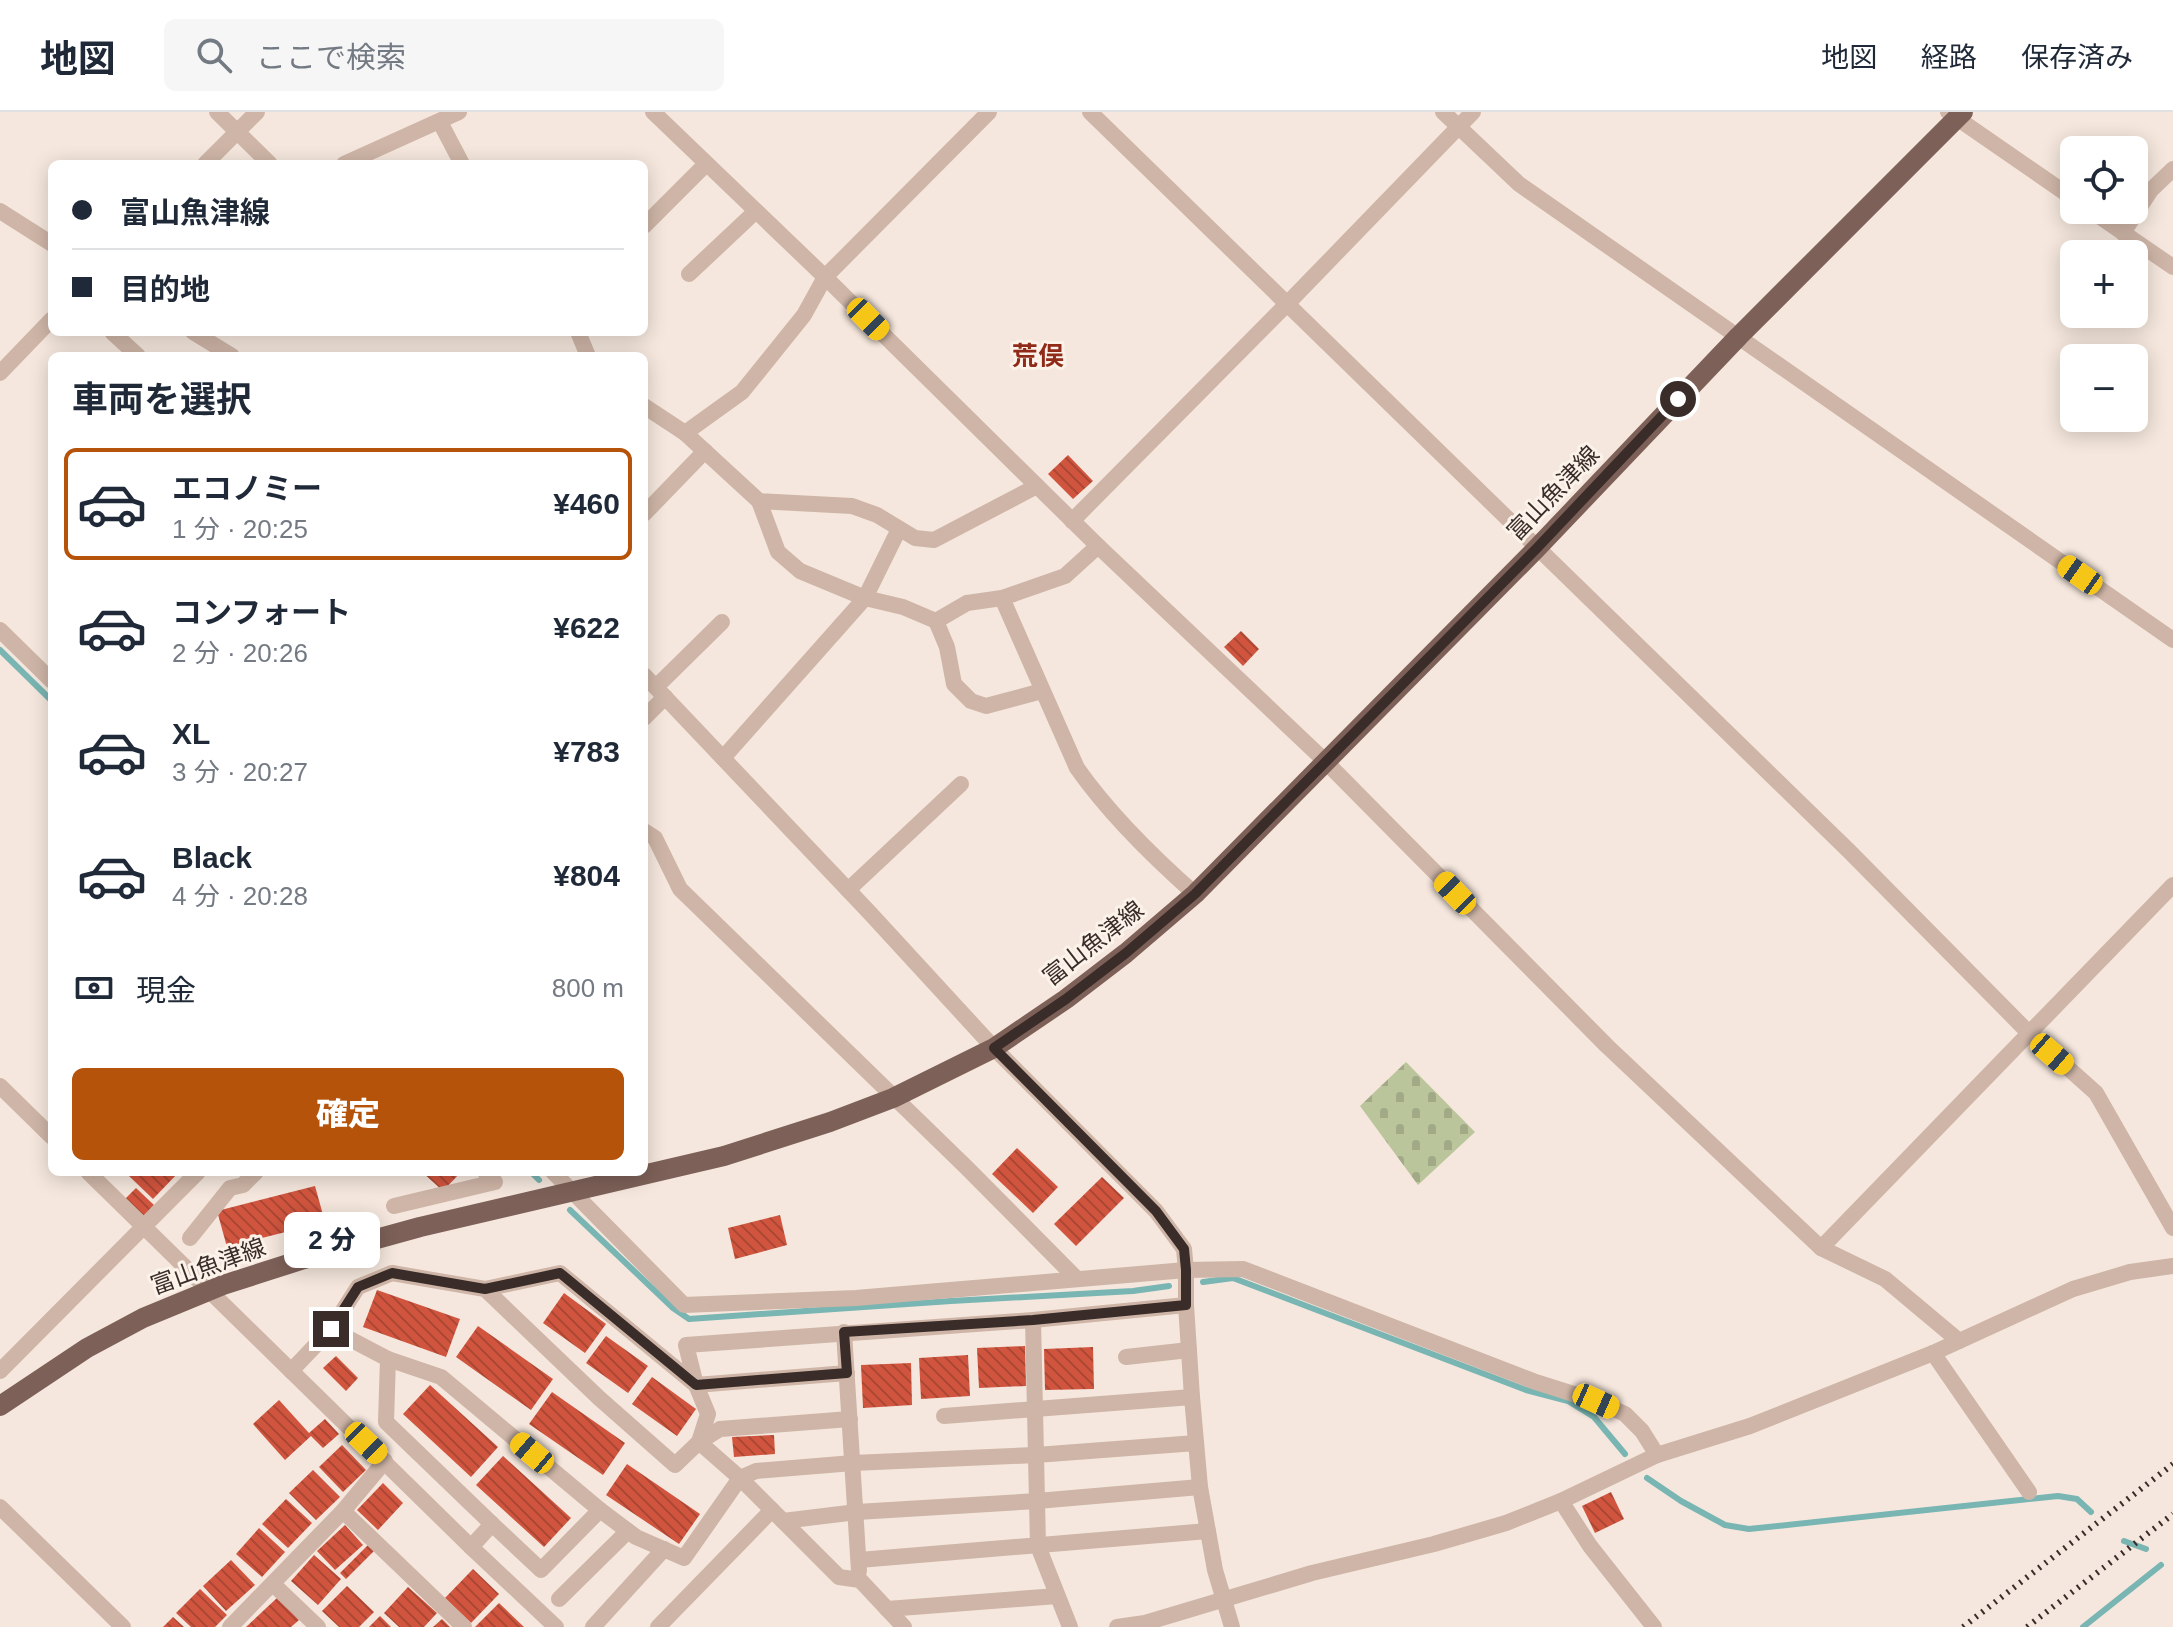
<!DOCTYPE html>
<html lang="ja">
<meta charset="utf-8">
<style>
:root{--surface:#fff;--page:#f6f6f7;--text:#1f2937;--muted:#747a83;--line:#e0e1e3;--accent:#b45309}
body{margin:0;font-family:Arial,"Noto Sans JP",sans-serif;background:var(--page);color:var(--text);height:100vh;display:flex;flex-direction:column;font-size:30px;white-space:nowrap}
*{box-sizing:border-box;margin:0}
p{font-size:26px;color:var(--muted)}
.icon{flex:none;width:44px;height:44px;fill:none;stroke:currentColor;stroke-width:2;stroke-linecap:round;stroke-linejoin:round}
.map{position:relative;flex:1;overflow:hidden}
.drawer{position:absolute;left:48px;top:240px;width:600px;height:824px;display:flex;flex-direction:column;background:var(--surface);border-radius:12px;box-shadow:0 4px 20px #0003}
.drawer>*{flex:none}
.top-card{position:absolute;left:48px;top:48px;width:600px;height:176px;border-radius:12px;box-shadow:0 4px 20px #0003;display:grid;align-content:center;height:176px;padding:0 24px;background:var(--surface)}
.buttons{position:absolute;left:2060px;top:24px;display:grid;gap:16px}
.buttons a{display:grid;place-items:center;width:88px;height:88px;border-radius:12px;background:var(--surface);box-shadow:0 4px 20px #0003;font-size:40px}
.end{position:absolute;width:36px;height:36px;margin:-18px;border:10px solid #3a2c28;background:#fff;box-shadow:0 0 0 4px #fff}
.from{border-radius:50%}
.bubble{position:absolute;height:56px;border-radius:12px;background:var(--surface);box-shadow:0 4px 20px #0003;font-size:26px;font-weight:800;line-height:56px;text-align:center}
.car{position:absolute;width:24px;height:48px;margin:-24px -12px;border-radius:10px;box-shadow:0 0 6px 2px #0007;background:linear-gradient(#f5c518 24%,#345 0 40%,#f5c518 0 76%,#345 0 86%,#f5c518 0)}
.top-card b{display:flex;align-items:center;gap:28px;height:76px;font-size:30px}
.top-card b+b{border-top:2px solid var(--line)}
.top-card i{width:20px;height:20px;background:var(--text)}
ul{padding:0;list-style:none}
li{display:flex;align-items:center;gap:24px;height:112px;margin:0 16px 12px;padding:0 8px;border:4px solid transparent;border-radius:12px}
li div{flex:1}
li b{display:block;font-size:30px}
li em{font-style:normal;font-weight:800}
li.on{border-color:var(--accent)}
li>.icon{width:72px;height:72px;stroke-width:1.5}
h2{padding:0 24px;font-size:36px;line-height:96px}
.pay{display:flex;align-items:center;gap:20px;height:88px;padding:0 24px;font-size:30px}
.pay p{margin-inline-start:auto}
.primary-button{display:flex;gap:16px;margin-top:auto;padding:16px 24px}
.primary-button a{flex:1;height:92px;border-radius:12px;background:var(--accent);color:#fff;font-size:32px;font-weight:800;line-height:92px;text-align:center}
header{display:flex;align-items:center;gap:48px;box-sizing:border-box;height:112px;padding:0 40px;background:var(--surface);border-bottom:2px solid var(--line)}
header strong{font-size:38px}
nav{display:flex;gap:44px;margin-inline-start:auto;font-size:28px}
.search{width:560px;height:72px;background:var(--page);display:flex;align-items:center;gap:20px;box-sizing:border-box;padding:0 28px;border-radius:12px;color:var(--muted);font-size:30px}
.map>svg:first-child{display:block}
.cemetery{fill:url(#cemetery-stones)}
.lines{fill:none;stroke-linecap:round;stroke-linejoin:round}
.stream{stroke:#79b5b2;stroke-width:6}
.building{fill:url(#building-back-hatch)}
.minor{stroke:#ceb5a7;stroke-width:16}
.primary{stroke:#7d6158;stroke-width:20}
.rail{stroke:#3a2c28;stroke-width:6;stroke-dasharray:2 6;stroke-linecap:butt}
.route{stroke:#3a2c28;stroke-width:10}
.labels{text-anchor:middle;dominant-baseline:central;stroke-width:6;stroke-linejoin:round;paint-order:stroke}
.street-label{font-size:24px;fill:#3a2c28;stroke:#fbf2ea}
.neighbourhood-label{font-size:26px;font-weight:bold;fill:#912b19;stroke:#fbf2ea}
</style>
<header>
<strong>地図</strong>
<div class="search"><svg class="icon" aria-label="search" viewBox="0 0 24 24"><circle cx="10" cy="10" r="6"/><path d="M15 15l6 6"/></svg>ここで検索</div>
<nav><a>地図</a><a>経路</a><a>保存済み</a></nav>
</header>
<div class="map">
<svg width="2173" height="1515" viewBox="0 0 2173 1515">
<defs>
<pattern id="cemetery-stones" width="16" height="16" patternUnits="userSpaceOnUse" patternTransform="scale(2)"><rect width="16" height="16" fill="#bbc59b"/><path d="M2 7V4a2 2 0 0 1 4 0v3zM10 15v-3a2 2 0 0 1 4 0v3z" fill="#a2a986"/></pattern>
<pattern id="building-back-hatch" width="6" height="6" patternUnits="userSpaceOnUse" patternTransform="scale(2)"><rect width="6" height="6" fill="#d1553e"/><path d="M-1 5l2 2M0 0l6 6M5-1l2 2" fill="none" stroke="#ab4734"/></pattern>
</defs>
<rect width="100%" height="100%" fill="#f5e7dd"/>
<path class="cemetery" d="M1406,950L1475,1020L1418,1073L1360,994Z"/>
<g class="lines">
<g class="stream">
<path d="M0,538L52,589"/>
<path d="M531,1060L539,1068"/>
<path d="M570,1098L673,1196L689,1207L951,1189L1133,1179L1169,1174"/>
<path d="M1203,1170L1233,1166L1526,1278L1568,1289L1594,1305L1625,1342"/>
<path d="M1647,1366L1681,1389L1725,1413L1749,1417L2058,1384L2077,1387L2091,1400"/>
<path d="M2124,1429L2146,1437"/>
<path d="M2083,1515L2161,1453"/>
</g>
</g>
<g class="building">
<path d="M1068,343L1093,369L1073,387L1048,362Z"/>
<path d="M1241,519L1259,537L1243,554L1224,535Z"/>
<path d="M1017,1036L1058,1075L1033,1101L992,1062Z"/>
<path d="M131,1060H179L153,1087L128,1063Z"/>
<path d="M422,1060H461L443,1079Z"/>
<path d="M1102,1065L1124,1086L1076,1134L1054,1112Z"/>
<path d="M315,1074L325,1110L227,1135L217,1099Z"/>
<path d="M136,1076L154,1093L144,1104L125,1087Z"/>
<path d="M780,1103L787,1133L735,1147L728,1116Z"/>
<path d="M377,1178L460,1207L446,1245L363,1215Z"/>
<path d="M564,1181L606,1212L585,1241L543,1211Z"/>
<path d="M478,1214L553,1267L531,1298L456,1245Z"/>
<path d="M606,1224L648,1254L628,1281L586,1251Z"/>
<path d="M1025,1234L1026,1274L979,1276L977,1236Z"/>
<path d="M1093,1235L1094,1277L1045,1278L1044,1237Z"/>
<path d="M968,1243L970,1284L921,1287L919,1246Z"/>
<path d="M336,1244L358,1266L346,1279L323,1256Z"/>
<path d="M911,1251L912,1293L863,1296L861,1253Z"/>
<path d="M652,1265L696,1297L677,1324L632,1292Z"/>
<path d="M430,1273L498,1335L471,1365L403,1302Z"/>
<path d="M552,1280L625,1331L603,1363L529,1312Z"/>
<path d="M279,1288L309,1321L325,1307L339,1322L323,1336L311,1324L285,1348L253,1312Z"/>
<path d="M774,1323L775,1342L734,1345L732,1325Z"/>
<path d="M342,1333L366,1358L343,1380L319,1355Z"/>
<path d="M503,1344L571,1406L544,1435L476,1373Z"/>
<path d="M627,1352L700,1402L679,1432L606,1383Z"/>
<path d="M313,1358L340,1385L316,1408L289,1381Z"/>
<path d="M383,1371L403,1391L378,1418L357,1398Z"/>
<path d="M1611,1380L1624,1407L1595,1421L1582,1394Z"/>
<path d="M286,1387L312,1411L288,1436L262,1412Z"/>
<path d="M345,1413L363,1433L335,1458L317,1439Z"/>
<path d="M259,1416L285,1440L262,1465L236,1442Z"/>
<path d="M368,1433L374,1439L346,1467L340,1461Z"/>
<path d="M314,1443L341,1467L318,1493L291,1469Z"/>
<path d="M231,1448L255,1473L226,1499L203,1474Z"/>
<path d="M473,1457L499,1482L471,1511L445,1486Z"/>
<path d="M347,1474L374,1500L359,1515H339L322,1499Z"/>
<path d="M408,1475L437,1501L424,1515H399L384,1501Z"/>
<path d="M200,1477L227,1503L215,1515H191L176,1501Z"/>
<path d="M278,1485L299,1508L291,1515H246Z"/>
<path d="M499,1491L524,1515H475Z"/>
<path d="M380,1504L391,1515H369Z"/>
<path d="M173,1505L184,1515H163Z"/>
<path d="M442,1507L450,1515H433Z"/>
</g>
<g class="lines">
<g class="minor">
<path d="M217,0L270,52"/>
<path d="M653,0L825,165L1098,434L1325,649L1607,934L1821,1136L1885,1167L1959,1229"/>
<path d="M1090,0L1849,739L2030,922L2096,981L2173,1116"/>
<path d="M1443,0L1519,72L2173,528"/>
<path d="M1948,0L2074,87"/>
<path d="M440,10L462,52"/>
<path d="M205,52L257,0"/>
<path d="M344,52L459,0"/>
<path d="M2090,98L2173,155"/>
<path d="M0,99L52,132"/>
<path d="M644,114L706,52"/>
<path d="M2123,121L2151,78L2173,57"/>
<path d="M689,162L756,99"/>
<path d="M112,220L138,244"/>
<path d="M193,220L232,244"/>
<path d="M578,220L588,244"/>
<path d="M0,261L52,207"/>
<path d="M644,294L685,321L759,389L852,394L877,403L915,426L934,428L1037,374"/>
<path d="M685,321L742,280L804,203L825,165L989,0"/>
<path d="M759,389L778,440L800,459L865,486L903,495L936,509L967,491L1002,486L1065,464L1098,434"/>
<path d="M644,402L705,339"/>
<path d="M1072,409L1287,192L1473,0"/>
<path d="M1002,486L1077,656C1110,703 1152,744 1195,782"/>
<path d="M936,509L947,535L954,572L971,589L986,594L1042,579"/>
<path d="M0,518L52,569"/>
<path d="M644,563L869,800L994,936L1156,1099L1184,1137L1186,1158V1193L1192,1285L1200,1375L1215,1458L1232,1515"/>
<path d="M656,575L722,510"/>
<path d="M644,606L665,585"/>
<path d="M723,646L865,486L899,417"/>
<path d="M644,719L655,726L680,777L966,1055L1077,1167"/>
<path d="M848,778L961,672"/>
<path d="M0,974L52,1025"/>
<path d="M88,1060L471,1435L556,1515"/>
<path d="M553,1060L684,1193L856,1186L1186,1158L1243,1157L1533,1269L1596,1289L1625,1302L1642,1319L1657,1343"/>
<path d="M394,1094L495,1070L485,1060"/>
<path d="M190,1126L230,1076L243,1073L256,1060"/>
<path d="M1821,1136L2173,773"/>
<path d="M485,1177L560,1161L696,1273L847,1261"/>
<path d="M1033,1208L1038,1434L1070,1515"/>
<path d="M331,1217L358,1175L392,1161L485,1177L599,1286L675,1353L699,1330L720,1317L850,1307"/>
<path d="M844,1220L859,1459"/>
<path d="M1933,1241L2029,1380"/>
<path d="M1126,1245L1189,1238"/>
<path d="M388,1247L441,1265L600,1398"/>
<path d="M0,1259L198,1060"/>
<path d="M291,1259L331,1217L388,1247L386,1310L492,1412"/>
<path d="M944,1304L1192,1285"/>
<path d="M699,1330L708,1302L696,1273L686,1233L1033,1208L1186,1193"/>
<path d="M699,1330L740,1366L839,1465L860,1468L904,1515"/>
<path d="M1561,1389L1590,1434L1654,1515"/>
<path d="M0,1395L123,1515"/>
<path d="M343,1399L464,1515"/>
<path d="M783,1409L857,1400L1037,1389L1200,1375"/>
<path d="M471,1435L492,1412L541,1458L600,1398L636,1425L684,1446L740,1366L756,1359L853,1351L1036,1343L1196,1331"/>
<path d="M859,1448L1208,1419"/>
<path d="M273,1472L318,1515"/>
<path d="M559,1487L628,1419"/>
<path d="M887,1497L1057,1484"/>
<path d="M230,1515L343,1399L385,1349"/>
<path d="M593,1515L664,1437"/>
<path d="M658,1515L772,1398"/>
<path d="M1117,1515L1145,1511L1312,1461L1434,1432L1506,1411L1561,1389L1657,1343L1750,1314L1933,1241L2073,1177L2130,1160L2173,1154"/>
</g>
<path class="primary" d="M0,1294L87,1236L143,1206L223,1173L304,1147L420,1115L724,1044L830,1010L893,986L994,936L1066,887L1126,841L1195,782L1537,436L1739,224L1963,0"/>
<g class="rail">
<path d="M1963,1515L2173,1352"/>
<path d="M2027,1515L2173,1402"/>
</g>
</g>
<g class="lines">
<path class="route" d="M331,1217L358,1175L392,1161L485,1177L560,1161L696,1273L847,1261L844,1220L1033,1208L1186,1193V1158L1184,1137L1156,1099L994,936L1066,887L1126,841L1195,782L1537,436L1678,287"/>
</g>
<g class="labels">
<g class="street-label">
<text transform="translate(1553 381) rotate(-46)">富山魚津線</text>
<text transform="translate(1093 831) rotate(-38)">富山魚津線</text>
<text transform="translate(208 1154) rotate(-20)">富山魚津線</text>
</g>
<g class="neighbourhood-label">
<text x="1038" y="244">荒俣</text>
</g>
</g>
</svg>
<div class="buttons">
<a><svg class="icon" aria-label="locate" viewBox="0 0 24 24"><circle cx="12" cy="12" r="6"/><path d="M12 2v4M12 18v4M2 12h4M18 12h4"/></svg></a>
<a>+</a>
<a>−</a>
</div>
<i class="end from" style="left:1678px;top:287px"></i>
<i class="end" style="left:331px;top:1217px"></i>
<div class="bubble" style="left:284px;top:1100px;width:96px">2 分</div>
<i class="car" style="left:868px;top:207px;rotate:135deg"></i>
<i class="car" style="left:2080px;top:463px;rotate:305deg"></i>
<i class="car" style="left:1455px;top:781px;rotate:316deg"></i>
<i class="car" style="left:2052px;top:942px;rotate:131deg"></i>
<i class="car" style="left:1596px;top:1289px;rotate:114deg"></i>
<i class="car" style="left:366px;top:1331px;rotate:134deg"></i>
<i class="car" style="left:532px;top:1341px;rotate:310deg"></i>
<div class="top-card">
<b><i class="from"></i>富山魚津線</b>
<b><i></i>目的地</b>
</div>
<section class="drawer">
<h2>車両を選択</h2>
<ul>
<li class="on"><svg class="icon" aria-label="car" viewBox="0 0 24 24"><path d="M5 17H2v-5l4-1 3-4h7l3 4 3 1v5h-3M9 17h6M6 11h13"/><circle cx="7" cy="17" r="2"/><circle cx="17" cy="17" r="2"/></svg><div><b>エコノミー</b><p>1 分 · 20:25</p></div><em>¥460</em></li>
<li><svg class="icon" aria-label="car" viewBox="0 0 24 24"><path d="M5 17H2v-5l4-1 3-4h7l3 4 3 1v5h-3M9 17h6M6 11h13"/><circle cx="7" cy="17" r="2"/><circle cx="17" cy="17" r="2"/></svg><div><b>コンフォート</b><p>2 分 · 20:26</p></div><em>¥622</em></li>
<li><svg class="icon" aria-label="car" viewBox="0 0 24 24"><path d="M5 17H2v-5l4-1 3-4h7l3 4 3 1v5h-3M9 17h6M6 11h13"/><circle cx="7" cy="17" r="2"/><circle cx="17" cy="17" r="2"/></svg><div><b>XL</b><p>3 分 · 20:27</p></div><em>¥783</em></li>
<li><svg class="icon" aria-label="car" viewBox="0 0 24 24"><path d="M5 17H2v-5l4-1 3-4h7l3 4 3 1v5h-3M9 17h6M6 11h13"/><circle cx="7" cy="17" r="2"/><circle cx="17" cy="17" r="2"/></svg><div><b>Black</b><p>4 分 · 20:28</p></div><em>¥804</em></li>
</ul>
<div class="pay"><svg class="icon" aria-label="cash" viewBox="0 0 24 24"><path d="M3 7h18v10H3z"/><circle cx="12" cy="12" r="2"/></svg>現金<p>800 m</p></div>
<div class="primary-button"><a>確定</a></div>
</section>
</div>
